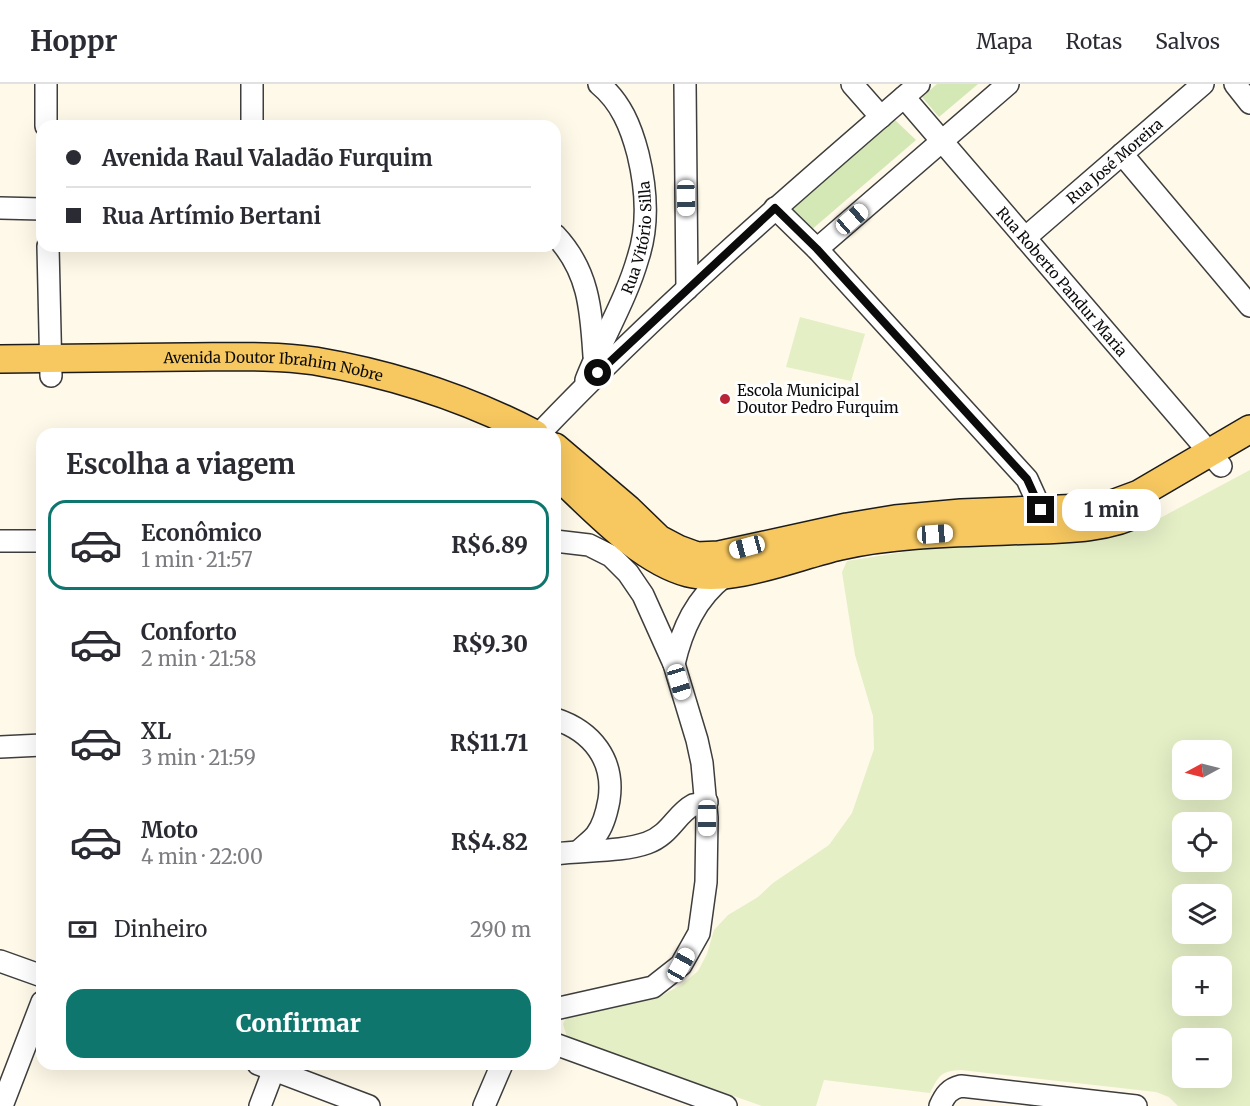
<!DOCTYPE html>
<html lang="pt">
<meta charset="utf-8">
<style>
:root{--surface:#fff;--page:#f2f2f3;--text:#2b2b33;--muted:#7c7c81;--line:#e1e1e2;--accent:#0f766e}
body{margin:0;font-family:Merriweather,serif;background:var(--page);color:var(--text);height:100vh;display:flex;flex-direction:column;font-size:22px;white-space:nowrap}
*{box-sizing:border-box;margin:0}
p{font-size:20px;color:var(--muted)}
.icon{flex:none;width:33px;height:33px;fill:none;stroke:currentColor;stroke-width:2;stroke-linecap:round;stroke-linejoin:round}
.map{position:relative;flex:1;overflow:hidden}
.sheet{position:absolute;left:36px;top:344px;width:525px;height:642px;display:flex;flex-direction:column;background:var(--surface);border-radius:18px;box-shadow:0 6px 24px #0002}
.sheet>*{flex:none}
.guide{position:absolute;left:36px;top:36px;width:525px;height:132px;border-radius:18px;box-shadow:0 6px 24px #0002;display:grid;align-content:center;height:132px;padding:0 30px;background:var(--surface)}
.needle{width:39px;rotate:263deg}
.fabs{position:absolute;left:1172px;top:656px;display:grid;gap:12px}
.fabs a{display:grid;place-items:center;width:60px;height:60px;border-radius:12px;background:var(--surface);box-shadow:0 6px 24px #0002;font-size:30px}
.end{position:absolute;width:27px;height:27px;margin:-14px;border:8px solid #0b0b0b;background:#fff;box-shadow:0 0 0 3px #fff}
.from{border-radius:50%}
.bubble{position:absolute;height:42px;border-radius:18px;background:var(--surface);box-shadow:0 6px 24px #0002;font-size:20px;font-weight:800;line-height:42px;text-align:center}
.car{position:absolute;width:18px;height:36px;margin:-18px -9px;border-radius:8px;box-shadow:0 0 4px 2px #0007;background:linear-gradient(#fff 24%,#345 0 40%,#fff 0 76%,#345 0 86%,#fff 0)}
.guide b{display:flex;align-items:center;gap:21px;height:57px;font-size:22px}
.guide b+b{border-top:2px solid var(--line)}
.guide i{width:15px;height:15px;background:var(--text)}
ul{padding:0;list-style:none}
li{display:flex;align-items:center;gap:18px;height:90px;margin:0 12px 9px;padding:0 18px;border:3px solid transparent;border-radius:18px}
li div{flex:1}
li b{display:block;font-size:22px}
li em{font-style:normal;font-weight:800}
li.active{border-color:var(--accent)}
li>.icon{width:54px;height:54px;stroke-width:1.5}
h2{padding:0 30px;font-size:27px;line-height:72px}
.pay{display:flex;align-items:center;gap:15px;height:66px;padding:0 30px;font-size:22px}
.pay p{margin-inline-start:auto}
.button{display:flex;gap:12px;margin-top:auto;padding:12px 30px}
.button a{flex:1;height:69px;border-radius:18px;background:var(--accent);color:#fff;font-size:24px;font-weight:800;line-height:69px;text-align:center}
header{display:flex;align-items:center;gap:36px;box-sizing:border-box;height:84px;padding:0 30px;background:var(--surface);border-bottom:2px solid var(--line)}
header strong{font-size:28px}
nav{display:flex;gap:33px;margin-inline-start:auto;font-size:21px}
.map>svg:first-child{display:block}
.green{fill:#d3e8b4}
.pitch{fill:#e4efc6;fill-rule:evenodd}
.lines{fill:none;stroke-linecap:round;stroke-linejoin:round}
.minor-casing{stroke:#3e3e3e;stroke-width:24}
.major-casing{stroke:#1c1c1c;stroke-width:30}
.minor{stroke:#fff;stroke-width:21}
.major{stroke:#f7c860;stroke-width:27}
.route{stroke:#0b0b0b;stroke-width:8}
.poi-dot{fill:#b92537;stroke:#fff;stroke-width:2}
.labels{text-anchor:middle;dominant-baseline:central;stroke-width:6;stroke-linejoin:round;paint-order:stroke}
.street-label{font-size:15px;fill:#0b0b0b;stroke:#fff}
.poi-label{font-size:15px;fill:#0b0b0b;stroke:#fff;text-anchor:start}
</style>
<header>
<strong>Hoppr</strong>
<nav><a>Mapa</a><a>Rotas</a><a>Salvos</a></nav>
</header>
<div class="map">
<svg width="1250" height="1022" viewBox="0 0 1250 1022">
<rect width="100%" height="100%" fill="#fff9e9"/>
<g class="green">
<path d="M937,0H978L939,33L922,13Z"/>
<path d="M895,36L916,56L810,147L791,126Z"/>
</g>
<g class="pitch">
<path d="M800,233L865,250L851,297L786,283Z"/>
<path d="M1250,386V1022H1178L1169,1013L1156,1008L961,986C941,987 939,991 930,1009L824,996L816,1022H762L567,953L563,940L566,934L655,915L681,901L698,887L707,870L714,846L728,831L758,813L773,799L829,761L852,729L874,665L873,632L855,571L842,488L847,477L929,464L1079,458L1117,452L1162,433ZM1182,666H1221V705H1182ZM1182,738H1221V777H1182ZM1182,810H1221V849H1182ZM1182,882H1221V921H1182ZM1182,954H1221V993H1182Z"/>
</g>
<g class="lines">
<defs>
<g id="minor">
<path d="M46,0V42"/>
<path d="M252,0V42"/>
<path d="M685,0L687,205"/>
<path d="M852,0L881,33"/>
<path d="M1235,0L1250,19"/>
<path id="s1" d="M904,13L1221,382"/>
<path d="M1122,70L1250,222"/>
<path d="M0,124L42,125"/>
<path d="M775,124L817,165L1027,395L1041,426"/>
<path d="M555,151C589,187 591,225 594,272"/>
<path id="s2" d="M1025,154L1203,0"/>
<path d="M48,162L51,292"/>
<path d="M817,165L1008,0"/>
<path id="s3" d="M586,296C602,255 626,216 638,174C649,141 646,103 638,70C631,43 621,18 599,0"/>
<path d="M539,350C658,225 789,112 919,0"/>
<path d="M0,457H42"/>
<path d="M555,457L589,461L611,472L628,489L643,511L674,580L697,656L702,679L707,734L706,798L699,849L681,881L653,903L555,925"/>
<path d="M674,580C682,545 696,514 725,492"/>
<path d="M555,635C592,647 615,676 609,716C607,727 604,741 596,751C592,756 585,761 579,767"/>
<path d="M0,663L42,661"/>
<path d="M555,770C583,766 622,768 647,759C670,751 676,730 693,721C697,720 703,719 707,718"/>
<path d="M0,877L42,892"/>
<path d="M555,960L726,1022"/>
<path d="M258,980L369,1022"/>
<path d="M2,1022L42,918"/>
<path d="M260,1022L276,980"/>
<path d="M484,1022L502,980"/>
<path d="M940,1022C945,1011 949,1005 961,1002L1136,1022"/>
</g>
<g id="major">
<path id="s4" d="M0,275C62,274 125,274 187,273C229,273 273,271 315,277C391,290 466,314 535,350"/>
<path d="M555,363L628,425L659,455L678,465L697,472L719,471L847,443L895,435L961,429L1084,424L1112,420L1139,410L1250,345"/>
<path d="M555,389C592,423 639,476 688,489C732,500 796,472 840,462C894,450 951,449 1007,447C1053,445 1103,448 1145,426"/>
</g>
</defs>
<use href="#minor" class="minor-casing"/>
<use href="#major" class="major-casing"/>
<use href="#minor" class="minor"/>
<use href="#major" class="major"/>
</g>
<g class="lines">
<path class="route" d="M598,289L775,124L817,165L1027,395L1041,426"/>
</g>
<circle class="poi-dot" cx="725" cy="315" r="6"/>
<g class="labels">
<g class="street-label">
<text stroke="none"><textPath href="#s2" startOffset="118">Rua José Moreira</textPath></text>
<text stroke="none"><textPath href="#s3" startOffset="153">Rua Vitório Silla</textPath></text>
<text stroke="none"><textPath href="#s1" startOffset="243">Rua Roberto Pandur Maria</textPath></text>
<text stroke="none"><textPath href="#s4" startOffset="274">Avenida Doutor Ibrahim Nobre</textPath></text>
</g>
<g class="poi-label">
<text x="737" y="306">Escola Municipal<tspan x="737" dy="17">Doutor Pedro Furquim</tspan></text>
</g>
</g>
</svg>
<div class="fabs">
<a><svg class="needle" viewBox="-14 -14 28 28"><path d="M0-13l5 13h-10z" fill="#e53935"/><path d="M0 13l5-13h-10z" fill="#7c7c81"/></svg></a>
<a><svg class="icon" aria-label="locate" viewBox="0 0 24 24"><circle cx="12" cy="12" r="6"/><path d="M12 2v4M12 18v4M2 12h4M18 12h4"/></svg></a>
<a><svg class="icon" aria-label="layers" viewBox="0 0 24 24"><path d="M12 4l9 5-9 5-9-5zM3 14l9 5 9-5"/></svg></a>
<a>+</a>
<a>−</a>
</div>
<i class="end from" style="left:598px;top:289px"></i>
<i class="end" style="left:1041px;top:426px"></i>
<div class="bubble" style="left:1062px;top:405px;width:99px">1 min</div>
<i class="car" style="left:686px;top:114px;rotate:179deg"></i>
<i class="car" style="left:852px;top:135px;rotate:49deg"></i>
<i class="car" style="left:935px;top:450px;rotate:86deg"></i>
<i class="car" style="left:747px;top:463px;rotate:255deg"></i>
<i class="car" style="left:679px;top:598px;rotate:163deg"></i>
<i class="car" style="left:707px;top:734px;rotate:180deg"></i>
<i class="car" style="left:681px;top:881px;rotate:29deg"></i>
<div class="guide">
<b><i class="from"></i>Avenida Raul Valadão Furquim</b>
<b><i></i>Rua Artímio Bertani</b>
</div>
<section class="sheet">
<h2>Escolha a viagem</h2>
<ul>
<li class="active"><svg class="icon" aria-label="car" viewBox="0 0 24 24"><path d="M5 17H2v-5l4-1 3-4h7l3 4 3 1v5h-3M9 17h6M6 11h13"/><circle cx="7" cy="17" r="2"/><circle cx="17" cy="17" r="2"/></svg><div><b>Econômico</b><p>1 min · 21:57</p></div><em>R$6.89</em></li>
<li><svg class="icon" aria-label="car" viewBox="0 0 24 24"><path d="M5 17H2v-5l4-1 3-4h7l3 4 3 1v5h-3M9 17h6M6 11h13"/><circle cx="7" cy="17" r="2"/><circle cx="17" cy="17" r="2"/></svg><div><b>Conforto</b><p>2 min · 21:58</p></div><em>R$9.30</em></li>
<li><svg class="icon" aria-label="car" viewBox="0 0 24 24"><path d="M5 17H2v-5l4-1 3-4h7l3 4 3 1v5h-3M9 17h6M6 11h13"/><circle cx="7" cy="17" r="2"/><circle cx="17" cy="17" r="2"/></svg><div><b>XL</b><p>3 min · 21:59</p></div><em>R$11.71</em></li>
<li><svg class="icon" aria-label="car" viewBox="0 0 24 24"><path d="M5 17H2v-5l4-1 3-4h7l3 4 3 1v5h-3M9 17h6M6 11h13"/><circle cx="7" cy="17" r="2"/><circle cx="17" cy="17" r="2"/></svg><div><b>Moto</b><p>4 min · 22:00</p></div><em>R$4.82</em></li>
</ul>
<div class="pay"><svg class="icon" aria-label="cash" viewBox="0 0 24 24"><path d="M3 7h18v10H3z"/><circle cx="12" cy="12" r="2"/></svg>Dinheiro<p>290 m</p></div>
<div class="button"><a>Confirmar</a></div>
</section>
</div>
